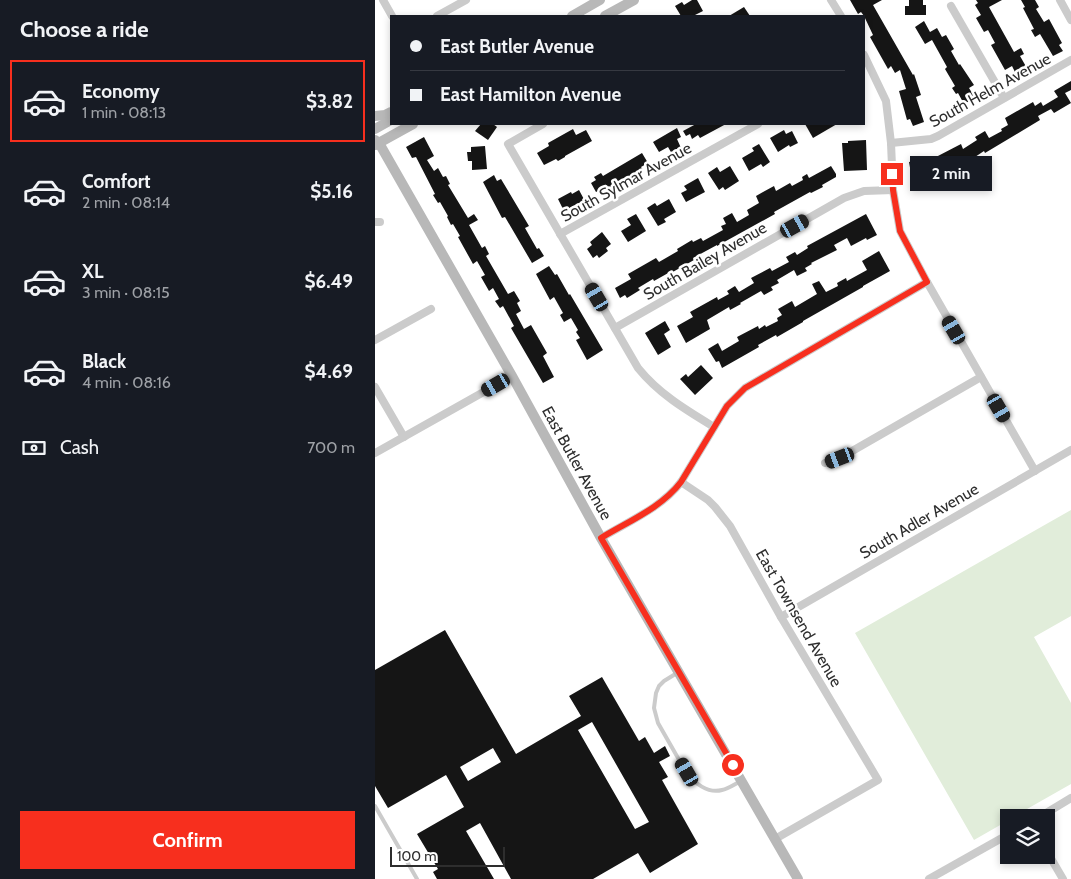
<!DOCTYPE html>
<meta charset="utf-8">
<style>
:root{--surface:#171b24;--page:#242831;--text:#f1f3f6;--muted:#9ea1a6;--line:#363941;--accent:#f72f1e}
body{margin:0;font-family:Cabin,sans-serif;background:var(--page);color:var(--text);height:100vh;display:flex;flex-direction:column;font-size:19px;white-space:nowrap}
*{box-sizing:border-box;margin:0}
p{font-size:16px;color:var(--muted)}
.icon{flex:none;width:28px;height:28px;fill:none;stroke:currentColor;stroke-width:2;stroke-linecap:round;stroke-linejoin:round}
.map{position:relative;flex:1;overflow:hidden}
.side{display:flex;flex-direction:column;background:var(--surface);width:375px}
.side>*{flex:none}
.top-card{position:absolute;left:15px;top:15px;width:475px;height:110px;border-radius:0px;box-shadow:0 2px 8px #0003;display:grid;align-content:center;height:110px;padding:0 20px;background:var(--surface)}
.fabs{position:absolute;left:625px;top:809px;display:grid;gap:10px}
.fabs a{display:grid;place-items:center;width:55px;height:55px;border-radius:0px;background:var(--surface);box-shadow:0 2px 8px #0003;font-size:25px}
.scale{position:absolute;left:15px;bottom:12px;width:115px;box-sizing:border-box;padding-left:5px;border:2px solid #2e2e2e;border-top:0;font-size:14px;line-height:18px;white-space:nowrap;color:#2e2e2e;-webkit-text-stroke:4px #fff;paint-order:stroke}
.end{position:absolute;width:22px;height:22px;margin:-11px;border:6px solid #f72f1e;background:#fff;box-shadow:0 0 0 2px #fff}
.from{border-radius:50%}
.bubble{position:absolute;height:35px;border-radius:0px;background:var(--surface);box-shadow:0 2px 8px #0003;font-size:16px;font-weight:800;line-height:35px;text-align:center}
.car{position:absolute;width:15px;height:30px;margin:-15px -8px;border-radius:6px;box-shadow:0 0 4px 1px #0007;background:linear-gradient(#222 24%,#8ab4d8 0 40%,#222 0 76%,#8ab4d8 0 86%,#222 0)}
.top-card b{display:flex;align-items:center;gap:18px;height:48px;font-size:19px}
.top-card b+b{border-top:1px solid var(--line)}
.top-card i{width:12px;height:12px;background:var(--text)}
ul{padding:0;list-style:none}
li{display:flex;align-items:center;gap:15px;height:82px;margin:0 10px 8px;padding:0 10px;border:2px solid transparent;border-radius:0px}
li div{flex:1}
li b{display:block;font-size:19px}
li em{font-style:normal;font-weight:800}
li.current{border-color:var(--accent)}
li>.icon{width:45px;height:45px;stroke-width:1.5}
h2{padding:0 20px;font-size:22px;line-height:60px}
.pay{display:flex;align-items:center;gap:12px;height:55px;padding:0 20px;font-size:19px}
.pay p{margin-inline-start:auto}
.primary-button{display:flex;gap:10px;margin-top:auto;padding:10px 20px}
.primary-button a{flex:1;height:58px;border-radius:0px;background:var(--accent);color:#fff;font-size:20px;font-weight:800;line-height:58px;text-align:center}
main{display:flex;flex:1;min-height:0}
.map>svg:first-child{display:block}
.green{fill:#e1edda}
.building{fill:#151515;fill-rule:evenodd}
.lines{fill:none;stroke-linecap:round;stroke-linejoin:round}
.lane{stroke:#cbcbcb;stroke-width:4}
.street{stroke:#cbcbcb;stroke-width:8}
.secondary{stroke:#b8b8b8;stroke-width:10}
.route{stroke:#f72f1e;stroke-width:6}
.labels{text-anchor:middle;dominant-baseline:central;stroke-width:5;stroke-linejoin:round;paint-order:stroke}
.street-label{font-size:16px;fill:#2e2e2e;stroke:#fff}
</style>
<main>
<section class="side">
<h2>Choose a ride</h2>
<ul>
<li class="current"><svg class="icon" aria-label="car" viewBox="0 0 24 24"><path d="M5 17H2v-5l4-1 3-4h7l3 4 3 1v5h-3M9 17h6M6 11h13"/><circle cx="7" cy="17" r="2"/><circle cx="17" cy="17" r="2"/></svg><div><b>Economy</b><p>1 min · 08:13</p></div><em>$3.82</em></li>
<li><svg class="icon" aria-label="car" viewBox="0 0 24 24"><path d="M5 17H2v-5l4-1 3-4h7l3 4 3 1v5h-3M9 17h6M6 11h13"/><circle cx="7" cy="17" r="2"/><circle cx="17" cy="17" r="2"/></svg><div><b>Comfort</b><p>2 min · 08:14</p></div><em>$5.16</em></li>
<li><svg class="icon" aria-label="car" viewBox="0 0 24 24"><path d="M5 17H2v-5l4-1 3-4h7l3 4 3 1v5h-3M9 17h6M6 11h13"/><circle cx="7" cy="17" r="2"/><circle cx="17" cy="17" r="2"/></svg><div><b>XL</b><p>3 min · 08:15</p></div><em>$6.49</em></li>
<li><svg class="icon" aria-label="car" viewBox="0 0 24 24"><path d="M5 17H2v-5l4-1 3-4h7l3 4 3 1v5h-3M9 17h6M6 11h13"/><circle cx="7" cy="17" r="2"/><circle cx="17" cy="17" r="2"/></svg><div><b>Black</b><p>4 min · 08:16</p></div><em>$4.69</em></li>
</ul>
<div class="pay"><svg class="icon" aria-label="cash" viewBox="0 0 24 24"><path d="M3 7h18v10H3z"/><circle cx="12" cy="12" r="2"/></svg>Cash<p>700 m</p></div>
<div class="primary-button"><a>Confirm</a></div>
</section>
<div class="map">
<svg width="696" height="879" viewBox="0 0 696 879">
<rect width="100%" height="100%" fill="#fff"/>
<path class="green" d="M696,510V616L659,637L696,703V784L638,817L634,818V820L599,840L480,633Z"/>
<g class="building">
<path d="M317,0H322L328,11L318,16H306L300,6L307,2L309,5Z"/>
<path d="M475,0H507L498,5L538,75L539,74L546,95L541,97L549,122L538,126L535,119L532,120L524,91L531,89L525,70L520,73L516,66L513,69L495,37L498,35L489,16L486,12L483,14Z"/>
<path d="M534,0H548V5H551V15H530V6H534Z"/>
<path d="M601,0H627L614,7L639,52L646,48L649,54L645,56L653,70L642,76L637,66L630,70L616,45L620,43L613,30L609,32L601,18L606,15L600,5L603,3Z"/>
<path d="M646,0H660L664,7L661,9L669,22L674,19L687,43L684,45L688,51L678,56L665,34L660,37L656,30L659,29L648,8L650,7Z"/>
<path d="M369,7L375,16H354Z"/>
<path d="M549,21L555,32L562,28L567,37L571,35L579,49L576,51L584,65L585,64L599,85L594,88L600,98L589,104L583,93L581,94L577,88L580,86L570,69L572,67L557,40L550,44L540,27Z"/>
<path d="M696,81V90L690,93L696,103L679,113L676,109L663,116L665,120L610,153L609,151L597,159L598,161L588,167L587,166L570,175L568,171L563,173L558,164L563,161L561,157L586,144L588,149L602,140L600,137L610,131L614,138L627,131L626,129L633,125L630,118L658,102L660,106L666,102L668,106L683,97L679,91Z"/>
<path d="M106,124H118L122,127L113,140L100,131Z"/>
<path d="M321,124H351L325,138L323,135L317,139L315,134L311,136L308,131Z"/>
<path d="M430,124H462L438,138Z"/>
<path d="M302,128L306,137L302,139L306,148L297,154L293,147L284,152L278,142Z"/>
<path d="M198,129L201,135L211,130L217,141L190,156V157L183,161L181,159L169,165L162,153L174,146L173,143Z"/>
<path d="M409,130L411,134L417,131L423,143L415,147L414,145L403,152L395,138Z"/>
<path d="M49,137L59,156L52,160L59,171L63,168L68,177L71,176L75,184L73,185L93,218L99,214L103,220L94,225L107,248L110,246L114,254L111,256L133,294L139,291L145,301L142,303L146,311L141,314L149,329L156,325L172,353L168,356L179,377L168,383L136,328L139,326L128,306L125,308L120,301L124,299L118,288L114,291L106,277L110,275L102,261L98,264L83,237L85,236L78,224L76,225L72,217L73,216L65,202L63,203L58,195L60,194L41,157L37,158L31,147Z"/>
<path d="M491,140L492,170L469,171L467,143H473V141Z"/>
<path d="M384,144L395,162L388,167L386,164L374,171L367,158L379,151L377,148Z"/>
<path d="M110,146L112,169L97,170V161H93L92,152H96V147Z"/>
<path d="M267,153L273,163L266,167L268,170L255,178L253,176L242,182L243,185L229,193L227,189L221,192L216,183L221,180L219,177L226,173L228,176Z"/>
<path d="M549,159L553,182L541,184L540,178L537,179L534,162Z"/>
<path d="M355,166L364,181L350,190L348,187L344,190L333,173L342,167L345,172Z"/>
<path d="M456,166L461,174V177L447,185L448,187L436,193L435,192L399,212L400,214L342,246V245L318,258L319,260L296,273L295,272L279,281L278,279L263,288L265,290L252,298L250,295L245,298L240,288L256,279L253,274L281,258L284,262L303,251L302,249L317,240L318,242L326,238L328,241L348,230L346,226L351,224L348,218L357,213L362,222L374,215L372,210L384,203L381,196L388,192L399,186L401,191L415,183L417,186L428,180L427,177L432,174L434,178Z"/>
<path d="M119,175L122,181L126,179L154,226L150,228L162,249L164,248L169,256L157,263L130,217L127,218L108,182Z"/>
<path d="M323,178L330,192L311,202L306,193L312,190L309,186Z"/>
<path d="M204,190L211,203L203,207L202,204L189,211L183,199L196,192L197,194Z"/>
<path d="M294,199L301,212L289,219L291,222L283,226L272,208L280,203L282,206Z"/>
<path d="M261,214L271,231L253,242L246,231L256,225L252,219Z"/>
<path d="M491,214L502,235L492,240L491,238L476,246L472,238L459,245L462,250L436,263L437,264L430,268L432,271L422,276L419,270L402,280L404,283L396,287L398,290L389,295L386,291L365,303L366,304L355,310L354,307L332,320L335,329L311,343L302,326L318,317L315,312L342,297L343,300L354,294L352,291L360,286L364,292L379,283L376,278L395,268L397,271L414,262L411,257L420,252L422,255L433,248L432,246Z"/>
<path d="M227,232L236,244L231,248L233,251L224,258L222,255L218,258L212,249L217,245L215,242Z"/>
<path d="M504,251L515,271L488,286V287L428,321V322L402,337L401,335L383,345L384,347L347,368L344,361L341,362L333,349L343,343L347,351L364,341L362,337L383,326L384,329L390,325L391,327L403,321L402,318L407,315L403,309L417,301L420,307L442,294L437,284L444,281L451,292L463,286L462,283L471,278L472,281L492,270L487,261Z"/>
<path d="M174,266L180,275L182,274L194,295L195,294L228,350L212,360L201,340L205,338L201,332L203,330L196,318L189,322L185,315L188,313L179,297L175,300L161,274Z"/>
<path d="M290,321L295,330L289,334L296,347L283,355L270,333Z"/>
<path d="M326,365L338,378L320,395L305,379L311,374L313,377Z"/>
<path d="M70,630L141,754L206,716L194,696L227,677L264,741L270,737L279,753L290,746L295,756L284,762L293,777L287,780L323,844L275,873L263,853L218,879H136L105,823L91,831L119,879H62L58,872L63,869L42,834L89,807L71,775L13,808L0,786V670ZM217,722L274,822L260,829L203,730ZM118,748L126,762L93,781L85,767Z"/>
</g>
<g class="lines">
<g class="lane">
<path d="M302,673L289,681L284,686L281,693L279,708L283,723L311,772C319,783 333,794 347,790C353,789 360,784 366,781"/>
<path d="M0,806L42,879"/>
</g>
<g class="street">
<path d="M8,0L17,16"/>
<path d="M456,0L466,16"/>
<path d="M685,0L696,20"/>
<path d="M576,6L629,98"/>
<path d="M62,16L91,0"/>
<path d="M489,55L511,101L516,143L518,190L525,231L552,282L660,471"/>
<path d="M168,124L133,144L263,368C284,394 311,410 339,427"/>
<path d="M516,143L556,139L563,136L696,60"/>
<path d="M0,222H5"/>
<path d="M185,234L383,124"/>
<path d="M240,328L469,198L489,191L518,190"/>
<path d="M0,340L56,309"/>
<path d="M0,387L29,437"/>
<path d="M0,453L137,376"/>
<path d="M450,463L465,458L606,377"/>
<path d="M306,482L333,500L340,507L355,526L406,617L503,780L400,839"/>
<path d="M226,538C254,521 286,508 306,482L352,406L370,388L552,282"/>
<path d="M406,617L696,450"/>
<path d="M663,818L696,798"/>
<path d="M671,850L688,879"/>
<path d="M554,879L634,834"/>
</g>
<g class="secondary">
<path d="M197,16L225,0"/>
<path d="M230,16L259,0"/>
<path d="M0,116L10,115L16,112"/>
<path d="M0,129L16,120"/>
<path d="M0,140L4,143L137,376L226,538L423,879"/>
<path d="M0,145L38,124"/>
</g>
</g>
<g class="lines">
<path class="route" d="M358,765L226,538C254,521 286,508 306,482L352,406L370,388L552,282L525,231L518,190L517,174"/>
</g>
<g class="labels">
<g class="street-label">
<text transform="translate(615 90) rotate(-29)">South Helm Avenue</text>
<text transform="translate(251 182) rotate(-29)">South Sylmar Avenue</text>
<text transform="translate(330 261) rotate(-30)">South Bailey Avenue</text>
<text transform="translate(202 463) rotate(61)">East Butler Avenue</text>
<text transform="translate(544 521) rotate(-30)">South Adler Avenue</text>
<text transform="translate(424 618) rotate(60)">East Townsend Avenue</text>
</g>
</g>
</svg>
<div class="fabs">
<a><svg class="icon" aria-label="layers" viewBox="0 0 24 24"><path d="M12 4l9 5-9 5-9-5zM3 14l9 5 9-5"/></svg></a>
</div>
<div class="scale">100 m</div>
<i class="end from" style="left:358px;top:765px"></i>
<i class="end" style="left:517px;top:174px"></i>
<div class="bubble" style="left:535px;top:156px;width:82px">2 min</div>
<i class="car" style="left:420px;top:226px;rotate:61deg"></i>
<i class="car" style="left:222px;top:297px;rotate:330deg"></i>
<i class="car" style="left:579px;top:330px;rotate:330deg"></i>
<i class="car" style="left:121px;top:385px;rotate:240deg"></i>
<i class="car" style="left:624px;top:408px;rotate:150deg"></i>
<i class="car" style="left:465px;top:458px;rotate:249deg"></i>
<i class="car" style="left:312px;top:772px;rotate:330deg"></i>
<div class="top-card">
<b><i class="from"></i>East Butler Avenue</b>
<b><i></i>East Hamilton Avenue</b>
</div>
</div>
</main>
